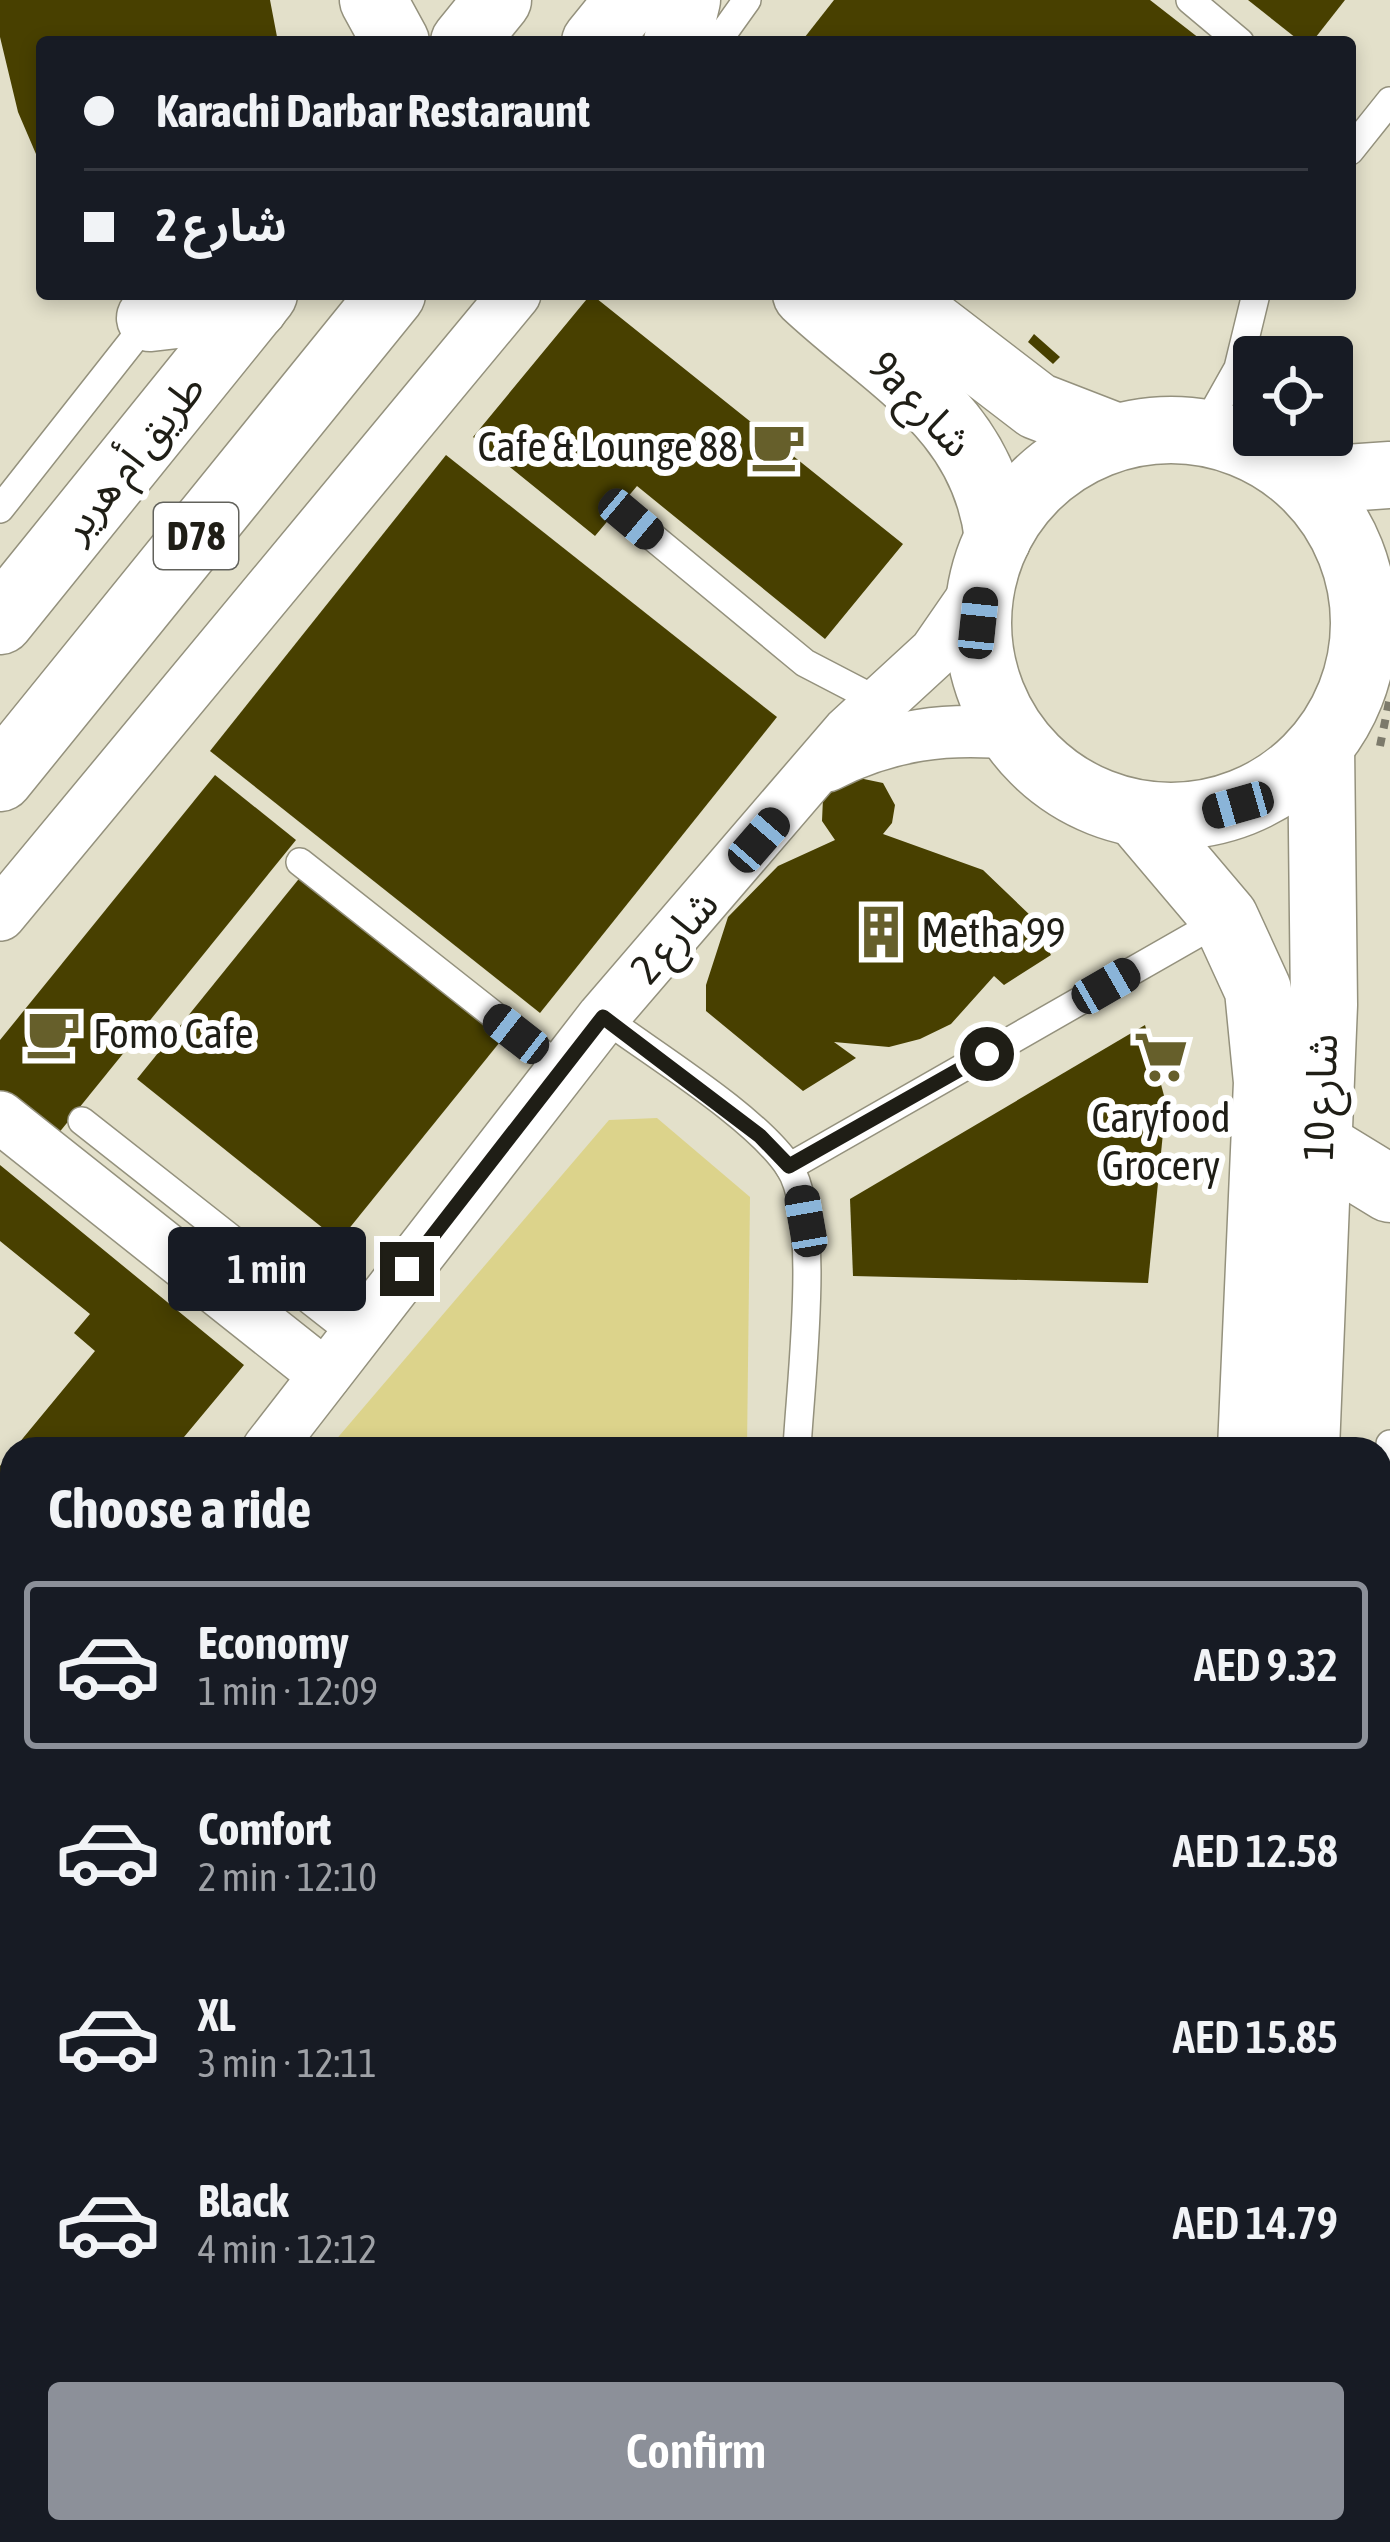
<!DOCTYPE html>
<meta charset="utf-8">
<style>
:root{--surface:#171b24;--page:#20242c;--text:#f1f3f6;--muted:#9ea1a6;--line:#363941;--accent:#8c9099}
body{margin:0;font-family:"Asap Condensed","Noto Sans Arabic",sans-serif;background:var(--page);color:var(--text);height:100vh;display:flex;flex-direction:column;font-size:45px;white-space:nowrap}
*{box-sizing:border-box;margin:0}
p{font-size:39px;color:var(--muted)}
.icon{flex:none;width:66px;height:66px;fill:none;stroke:currentColor;stroke-width:2;stroke-linecap:round;stroke-linejoin:round}
.map{position:relative;flex:1;overflow:hidden}
.sheet{position:absolute;left:0px;top:1437px;width:1392px;height:1107px;display:flex;flex-direction:column;background:var(--surface);border-radius:36px 36px 0 0;box-shadow:0 6px 18px #0003}
.sheet>*{flex:none}
.guide{position:absolute;left:36px;top:36px;width:1320px;height:264px;border-radius:12px;box-shadow:0 6px 18px #0003;display:grid;align-content:center;height:264px;padding:0 48px;background:var(--surface)}
.controls{position:absolute;left:1233px;top:336px;display:grid;gap:24px}
.controls a{display:grid;place-items:center;width:120px;height:120px;border-radius:12px;background:var(--surface);box-shadow:0 6px 18px #0003;font-size:60px}
.end{position:absolute;width:54px;height:54px;margin:-27px;border:15px solid #1f1e16;background:#fff;box-shadow:0 0 0 6px #fff}
.from{border-radius:50%}
.bubble{position:absolute;height:84px;border-radius:12px;background:var(--surface);box-shadow:0 6px 18px #0003;font-size:39px;font-weight:600;line-height:84px;text-align:center}
.car{position:absolute;width:36px;height:72px;margin:-36px -18px;border-radius:15px;box-shadow:0 0 9px 3px #0007;background:linear-gradient(#222 24%,#8ab4d8 0 40%,#222 0 76%,#8ab4d8 0 86%,#222 0)}
.guide b{display:flex;align-items:center;gap:42px;height:114px;font-size:45px}
.guide b+b{border-top:3px solid var(--line)}
.guide i{width:30px;height:30px;background:var(--text)}
ul{padding:0;list-style:none}
li{display:flex;align-items:center;gap:36px;height:168px;margin:0 24px 18px;padding:0 24px;border:6px solid transparent;border-radius:12px}
li div{flex:1}
li b{display:block;font-size:45px}
li em{font-style:normal;font-weight:600}
li.active{border-color:var(--accent)}
li>.icon{width:108px;height:108px;stroke-width:1.5}
h2{padding:0 48px;font-size:54px;line-height:144px}
.cta{display:flex;gap:24px;margin-top:auto;padding:24px 48px}
.cta a{flex:1;height:138px;border-radius:12px;background:var(--accent);color:#fff;font-size:48px;font-weight:600;line-height:138px;text-align:center}
.map>svg:first-child{display:block}
.green{fill:#dcd38b}
.building{fill:#484000}
.lines{fill:none;stroke-linecap:round;stroke-linejoin:round}
.lane-casing{stroke:#94917d;stroke-width:30}
.street-casing{stroke:#94917d;stroke-width:54}
.secondary-casing{stroke:#94917d;stroke-width:69}
.primary-casing{stroke:#94917d;stroke-width:69}
.path{stroke:#7c7a6b;stroke-width:8;stroke-dasharray:9 9;stroke-linecap:butt}
.lane{stroke:#fff;stroke-width:27}
.street{stroke:#fff;stroke-width:51}
.secondary{stroke:#fff;stroke-width:66}
.primary{stroke:#fff;stroke-width:66}
.route{stroke:#1f1e16;stroke-width:15}
.labels{text-anchor:middle;dominant-baseline:central;stroke-width:12;stroke-linejoin:round;paint-order:stroke}
.shield{fill:#fff;stroke:#62625c;stroke-width:3}
.shield-label{font-size:39px;font-weight:bold;fill:#1f1e16}
.street-label{font-size:42px;fill:#1f1e16;stroke:#fff}
.poi-label{font-size:42px;fill:#1f1e16;stroke:#fff;text-anchor:start}
</style>
<div class="map">
<svg width="1390" height="2542" viewBox="0 0 1390 2542">
<rect width="100%" height="100%" fill="#e3e0ca"/>
<g class="green">
<path d="M657,1118L750,1197L747,1449H328L609,1120Z"/>
<path d="M1380,1936H1390V2542H1317V2532H1380Z"/>
</g>
<g class="building">
<path d="M0,0H270L278,42H42V168L18,112L0,37Z"/>
<path d="M834,0H1150L1204,42H801Z"/>
<path d="M1248,0H1345L1312,42H1301Z"/>
<path d="M591,294L903,544L825,639L637,486L595,536L473,437Z"/>
<path d="M1034,334L1060,357L1053,364L1028,342Z"/>
<path d="M446,455L777,717L540,1013L210,751Z"/>
<path d="M215,775L296,840L45,1150L0,1114V1040Z"/>
<path d="M859,778L883,783L895,805L892,823L883,834L983,870L1032,917L1051,955L1004,985L994,976L951,1024L920,1039L889,1047L834,1042L856,1058L803,1091L706,1011V985L728,917L778,866L835,840L822,821L823,798L837,781Z"/>
<path d="M306,870L508,1032L339,1241L137,1079Z"/>
<path d="M1145,1025L1166,1103L1148,1283L853,1276L850,1199Z"/>
<path d="M0,1165L244,1365L174,1449H14L95,1351L74,1333L90,1314L0,1241Z"/>
<path d="M12,1451V1542L0,1532V1466Z"/>
<path d="M12,1991V2066L0,2068V1993Z"/>
<path d="M12,2086V2337L4,2338L0,2088Z"/>
<path d="M0,2430H12V2532H153V2542H0Z"/>
<rect x="695" y="2532" width="127" height="10"/>
<path d="M986,2532H1107V2542H985Z"/>
</g>
<g class="lines">
<defs>
<g id="lane">
<path d="M1190,0L1240,42"/>
<path d="M717,42L747,0"/>
<path d="M1350,151L1390,101"/>
<path d="M1202,432L1238,368L1256,294"/>
<path d="M0,509L152,316"/>
<path d="M631,519L805,663L880,702"/>
<path d="M300,862L561,1068"/>
<path d="M603,1017C654,1055 756,1117 789,1167C822,1216 800,1385 797,1449"/>
<path d="M82,1121L355,1336"/>
<path d="M789,1167L1225,918"/>
<path d="M1380,1736L1390,1444"/>
<path d="M571,2542L574,2532"/>
</g>
<g id="street">
<path d="M827,766C889,734 948,727 1016,734"/>
<path d="M0,915L515,294"/>
<path d="M0,1117L325,1375"/>
<path d="M268,1449L603,1017L848,732L935,652L982,584"/>
<path d="M0,1784L12,1770"/>
<path d="M670,2542V2532"/>
</g>
<g id="secondary">
<path d="M373,0L396,42"/>
<path d="M677,42L687,0"/>
<path d="M806,294C887,370 984,417 998,538"/>
<path d="M891,294L1037,406L1117,437"/>
<circle cx="1171" cy="623" r="193"/>
<path d="M1303,481L1390,475"/>
<path d="M1137,814L1225,918L1258,990L1267,1082L1251,1449"/>
<path d="M1318,1145L1390,1189"/>
<path d="M1306,1449L1324,1005L1321,745"/>
<path d="M1206,2542L1207,2532"/>
<path d="M1264,2542V2532"/>
</g>
<g id="primary">
<path d="M464,42L498,0"/>
<path d="M595,42L629,0"/>
<path d="M150,318L255,306"/>
<path d="M0,621L264,294"/>
<path d="M0,778L392,294"/>
</g>
</defs>
<use href="#lane" class="lane-casing"/>
<use href="#street" class="street-casing"/>
<use href="#secondary" class="secondary-casing"/>
<use href="#primary" class="primary-casing"/>
<g class="path">
<path d="M1380,746L1390,697"/>
<path d="M0,1709L12,1719"/>
</g>
<use href="#lane" class="lane"/>
<use href="#street" class="street"/>
<use href="#secondary" class="secondary"/>
<use href="#primary" class="primary"/>
</g>
<g class="lines">
<path class="route" d="M407,1269L603,1017L760,1136L789,1166L987,1054"/>
</g>
<defs>
<symbol id="cafe-bare" viewBox="-9 -9 18 18"><path d="M-5.5-4.5H6V0H3Q3 3.5 0 3.5H-2.5Q-5.5 3.5-5.5 0ZM3-3.2v2h1.7v-2ZM-6 4.5H4V6H-6Z" fill="#665f2b" stroke="#fff" stroke-width="2.5" paint-order="stroke"/></symbol>
<symbol id="building-bare" viewBox="-9 -9 18 18"><path d="M-4-6H4V6H1V3H-1V6H-4ZM-2.5-4.3h1.7v1.8h-1.7ZM.8-4.3h1.7v1.8H.8ZM-2.5-1h1.7V.8h-1.7ZM.8-1h1.7V.8H.8Z" fill="#665f2b" stroke="#fff" stroke-width="2.5" paint-order="stroke"/></symbol>
<symbol id="supermarket-bare" viewBox="-9 -9 18 18"><path d="M-6-5.5h2.5l.6 2H6L4.5 2H-2.5L-4.4-4H-6ZM-1.5 3.2a1.3 1.3 0 1 0 .1 0ZM3 3.2a1.3 1.3 0 1 0 .1 0Z" fill="#665f2b" stroke="#fff" stroke-width="2.5" paint-order="stroke"/></symbol>
</defs>
<g fill-rule="evenodd">
<use href="#cafe-bare" x="740" y="408" width="76" height="76"/>
<use href="#building-bare" x="843" y="894" width="76" height="76"/>
<use href="#cafe-bare" x="15" y="995" width="76" height="76"/>
<use href="#supermarket-bare" x="1123" y="1019" width="76" height="76"/>
</g>
<g class="labels">
<rect class="shield" x="154" y="503" width="84" height="66" rx="9"/>
<g class="shield-label">
<text x="196" y="536">D78</text>
</g>
<g class="street-label">
<text transform="translate(921 404) rotate(46)">9a شارع</text>
<text transform="translate(132 457) rotate(-51)">طريق أم هرير</text>
<text transform="translate(674 936) rotate(-49)">شارع 2</text>
<text transform="translate(1320 1097) rotate(-88)">شارع 10</text>
</g>
<g class="poi-label">
<text x="738" y="446" text-anchor="end">Cafe &amp; Lounge 88</text>
<text x="921" y="932">Metha 99</text>
<text x="93" y="1033">Fomo Cafe</text>
<text x="1161" y="1117" text-anchor="middle">Caryfood<tspan x="1161" dy="48">Grocery</tspan></text>
</g>
</g>
</svg>
<div class="controls">
<a><svg class="icon" aria-label="locate" viewBox="0 0 24 24"><circle cx="12" cy="12" r="6"/><path d="M12 2v4M12 18v4M2 12h4M18 12h4"/></svg></a>
</div>
<i class="end from" style="left:987px;top:1054px"></i>
<i class="end" style="left:407px;top:1269px"></i>
<div class="bubble" style="left:168px;top:1227px;width:198px">1 min</div>
<i class="car" style="left:631px;top:519px;rotate:130deg"></i>
<i class="car" style="left:978px;top:623px;rotate:6deg"></i>
<i class="car" style="left:1238px;top:805px;rotate:254deg"></i>
<i class="car" style="left:759px;top:840px;rotate:41deg"></i>
<i class="car" style="left:1106px;top:986px;rotate:60deg"></i>
<i class="car" style="left:516px;top:1034px;rotate:308deg"></i>
<i class="car" style="left:806px;top:1221px;rotate:350deg"></i>
<div class="guide">
<b><i class="from"></i>Karachi Darbar Restaraunt</b>
<b><i></i>شارع 2</b>
</div>
<section class="sheet">
<h2>Choose a ride</h2>
<ul>
<li class="active"><svg class="icon" aria-label="car" viewBox="0 0 24 24"><path d="M5 17H2v-5l4-1 3-4h7l3 4 3 1v5h-3M9 17h6M6 11h13"/><circle cx="7" cy="17" r="2"/><circle cx="17" cy="17" r="2"/></svg><div><b>Economy</b><p>1 min · 12:09</p></div><em>AED 9.32</em></li>
<li><svg class="icon" aria-label="car" viewBox="0 0 24 24"><path d="M5 17H2v-5l4-1 3-4h7l3 4 3 1v5h-3M9 17h6M6 11h13"/><circle cx="7" cy="17" r="2"/><circle cx="17" cy="17" r="2"/></svg><div><b>Comfort</b><p>2 min · 12:10</p></div><em>AED 12.58</em></li>
<li><svg class="icon" aria-label="car" viewBox="0 0 24 24"><path d="M5 17H2v-5l4-1 3-4h7l3 4 3 1v5h-3M9 17h6M6 11h13"/><circle cx="7" cy="17" r="2"/><circle cx="17" cy="17" r="2"/></svg><div><b>XL</b><p>3 min · 12:11</p></div><em>AED 15.85</em></li>
<li><svg class="icon" aria-label="car" viewBox="0 0 24 24"><path d="M5 17H2v-5l4-1 3-4h7l3 4 3 1v5h-3M9 17h6M6 11h13"/><circle cx="7" cy="17" r="2"/><circle cx="17" cy="17" r="2"/></svg><div><b>Black</b><p>4 min · 12:12</p></div><em>AED 14.79</em></li>
</ul>
<div class="cta"><a>Confirm</a></div>
</section>
</div>
